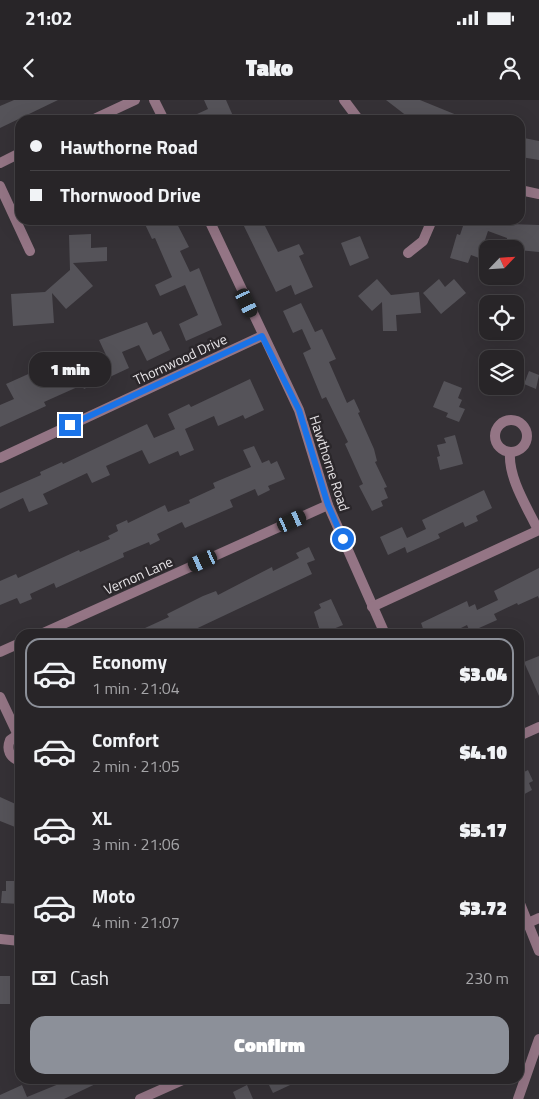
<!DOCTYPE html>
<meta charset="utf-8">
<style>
:root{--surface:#282528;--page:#343134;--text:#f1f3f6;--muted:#a5a5a8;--line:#444245;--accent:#8c9099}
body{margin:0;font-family:"Titillium Web",sans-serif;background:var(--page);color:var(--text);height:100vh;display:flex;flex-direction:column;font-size:19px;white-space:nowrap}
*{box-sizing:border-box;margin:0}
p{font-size:16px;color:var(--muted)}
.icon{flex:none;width:28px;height:28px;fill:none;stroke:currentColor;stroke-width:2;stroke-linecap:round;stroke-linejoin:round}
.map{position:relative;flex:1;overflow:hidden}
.sheet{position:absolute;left:15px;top:529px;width:509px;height:455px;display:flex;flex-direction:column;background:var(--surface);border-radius:15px;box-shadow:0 5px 20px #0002,0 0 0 1px var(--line)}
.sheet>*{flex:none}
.banner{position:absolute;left:15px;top:15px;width:510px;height:110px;border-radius:15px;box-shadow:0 5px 20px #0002,0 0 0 1px var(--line);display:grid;align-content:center;height:110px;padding:0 15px;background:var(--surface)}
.needle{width:32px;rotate:65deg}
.fabs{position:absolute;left:479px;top:140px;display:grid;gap:10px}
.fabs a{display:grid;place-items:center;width:45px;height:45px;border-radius:10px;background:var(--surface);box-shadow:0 5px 20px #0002,0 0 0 1px var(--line);font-size:25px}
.end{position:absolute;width:22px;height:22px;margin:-11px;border:6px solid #1a73e8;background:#fff;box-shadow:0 0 0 2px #fff}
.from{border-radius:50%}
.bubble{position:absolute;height:35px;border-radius:15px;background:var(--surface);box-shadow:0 5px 20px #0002,0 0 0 1px var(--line);font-size:16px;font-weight:800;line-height:35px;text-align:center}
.car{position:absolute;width:15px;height:30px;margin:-15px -8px;border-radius:6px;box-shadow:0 0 4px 1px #0007;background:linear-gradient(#222 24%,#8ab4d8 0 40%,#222 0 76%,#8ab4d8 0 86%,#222 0)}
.banner b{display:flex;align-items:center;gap:18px;height:48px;font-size:19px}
.banner b+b{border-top:1px solid var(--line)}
.banner i{width:12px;height:12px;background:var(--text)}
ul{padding:9px 0 0;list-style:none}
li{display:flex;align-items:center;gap:15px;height:70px;margin:0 10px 8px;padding:0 5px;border:2px solid transparent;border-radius:15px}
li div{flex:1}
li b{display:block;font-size:19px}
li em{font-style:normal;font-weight:800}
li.selected{border-color:var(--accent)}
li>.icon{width:45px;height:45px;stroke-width:1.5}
.pay{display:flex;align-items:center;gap:12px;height:55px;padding:0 15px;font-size:19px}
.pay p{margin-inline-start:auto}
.button{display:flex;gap:10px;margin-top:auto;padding:10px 15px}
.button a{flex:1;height:58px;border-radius:15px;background:var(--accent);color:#fff;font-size:20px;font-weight:800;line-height:58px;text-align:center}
.status{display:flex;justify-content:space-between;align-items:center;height:35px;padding:0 25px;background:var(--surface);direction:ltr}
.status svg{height:14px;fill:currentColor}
header{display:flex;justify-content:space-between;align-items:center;height:65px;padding:0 15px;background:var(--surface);font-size:22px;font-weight:800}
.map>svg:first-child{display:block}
.building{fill:#555359}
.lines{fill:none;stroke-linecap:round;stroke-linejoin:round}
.minor{stroke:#947585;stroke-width:10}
.route{stroke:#1a73e8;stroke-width:6}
.labels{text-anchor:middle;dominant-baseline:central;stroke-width:5;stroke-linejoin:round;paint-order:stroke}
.street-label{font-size:14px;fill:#e8e5e8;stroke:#2b272b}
</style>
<div class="status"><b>21:02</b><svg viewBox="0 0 49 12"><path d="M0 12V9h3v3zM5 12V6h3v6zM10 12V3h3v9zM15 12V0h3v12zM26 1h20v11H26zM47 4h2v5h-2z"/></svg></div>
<header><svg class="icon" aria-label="back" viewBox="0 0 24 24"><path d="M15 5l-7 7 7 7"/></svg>Tako<svg class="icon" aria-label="person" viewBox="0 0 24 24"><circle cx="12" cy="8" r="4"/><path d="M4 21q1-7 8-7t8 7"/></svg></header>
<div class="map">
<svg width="539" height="999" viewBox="0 0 539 999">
<rect width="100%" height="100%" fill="#353136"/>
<g class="building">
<path d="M14,0H58L0,28V6Z"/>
<path d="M204,0H226L233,16L224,20H184L208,9Z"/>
<path d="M386,0H420L469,20H412Z"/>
<path d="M524,38L539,41V60L521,57Z"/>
<path d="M143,120H175L189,147L180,151L190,172L199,168L222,225L186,241L179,224L198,215L185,185L160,196L155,185L172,177L155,138L152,139Z"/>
<path d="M241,120H262L278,152L299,144L304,154L299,156L313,187L295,195L291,185L276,192Z"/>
<path d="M465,120H506L504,124L539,125V152L507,149V138L488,131L479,158L471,155L468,163L450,158L457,134L460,135Z"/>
<path d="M91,134V148L107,147V161L73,163L93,186L66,209L52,193L54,223L13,226L11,194L45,192L70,170L69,135Z"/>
<path d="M360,136L369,158L350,166L341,143Z"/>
<path d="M377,179L391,195L419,192L421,213L396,215L397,231H383L382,202L372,211L358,196Z"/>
<path d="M439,179L445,187L454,179L466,193L441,214L423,193Z"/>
<path d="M301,203L315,232L322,229L336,259L329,262L347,303L354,299L360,312L358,313L374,349L377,361L375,362L387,387L384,388L388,398L381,401L383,406L372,411L359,386L363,384L345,344L348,342L326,297L322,299L303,253L311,249L302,229L293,233L283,211Z"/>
<path d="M147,222L153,235L161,231L170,250L147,261L139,245L122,252L129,268L84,289L82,285L44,302L46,306L0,327V305L14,299L6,284L64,258L71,273L106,255L99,240Z"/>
<path d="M529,271L539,275L536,289L524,284Z"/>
<path d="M250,279L264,310L245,319L243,315L218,326L214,316L185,329L194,350L180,356L178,351L149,364L142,350L106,366L110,375L92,383L87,373L43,394L48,404L29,412L23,398L0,409V393L41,375L40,372L62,362L63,364L147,324L154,338L175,329L168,314L189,304L191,307Z"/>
<path d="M444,281L462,288L458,298L462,300L459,307L465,309L459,322L446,317L448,313L433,307Z"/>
<path d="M455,335L463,364L440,370L437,357L440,356L437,345L446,343L444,338Z"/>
<path d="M254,346L262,363L269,360L271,364L277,361L285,379L268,386L270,390L258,396L255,389L230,400L233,407L185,428L182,422L157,434L160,440L150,445L149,442L123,453L124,457L56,488L54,483L30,494L32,499L20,504L17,498L0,505V481L16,474L18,478L79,450L80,452L110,439L108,436L118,431L116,425L127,420L128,423L165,405L168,412L190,403L189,400L215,388L213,383L251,367L243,350Z"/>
<path d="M484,390L492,408L476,416L478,421L465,427L463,422L438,434L440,438L407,453L405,447L388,455L380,437L402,427L407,438L426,429L422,420Z"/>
<path d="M309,447L315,460L307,463L312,474L185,534H132L169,517L167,514L203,496L216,491L218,495L272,467L273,471L299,458L296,453Z"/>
<path d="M539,468V499L538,496L518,505L517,503L494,514L497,520L470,532L467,525L449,534H425L421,523L467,501L469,507L475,504L477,510L498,500L494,491Z"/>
<path d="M331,499L343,525L321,534L314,512L321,508L319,504Z"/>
<path d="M539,556V596L524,562Z"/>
<path d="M519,660L524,672L528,670L533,681L529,683L532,690L519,697Z"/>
<path d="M0,697L20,706V714L15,727L0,721Z"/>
<path d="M6,781H20V804L1,803L2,791H6Z"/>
<rect x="0" y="876" width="10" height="28"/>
<path d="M71,979H106L64,999H0V995L22,985L27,997Z"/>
<path d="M266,979H303L273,993Z"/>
<path d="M247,985L253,999H236L233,992Z"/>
</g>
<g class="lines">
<g class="minor">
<path d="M154,0L164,20"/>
<path d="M344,0L359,20"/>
<path d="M92,20L135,0"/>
<path d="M0,63L20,53"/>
<path d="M0,86L30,151"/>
<path d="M520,90L539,94"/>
<path d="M209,120L299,310L328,405L385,534"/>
<path d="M408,153L423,141L432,120"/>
<circle cx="511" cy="336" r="16"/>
<path d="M510,352C508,378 527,407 538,430"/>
<path d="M0,358L262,236"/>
<path d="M372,507L539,430"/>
<path d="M41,534L328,405"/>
<path d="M0,552L20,543"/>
<path d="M0,597L17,633"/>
<path d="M20,633L10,640C6,650 10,658 20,661"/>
<path d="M519,636L539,627"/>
<path d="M519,801L539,851"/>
<path d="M519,827L539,818"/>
<path d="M0,839L20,841"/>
<path d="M140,999L185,979"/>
<path d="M518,999L539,939"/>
</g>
</g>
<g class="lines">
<path class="route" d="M70,325L262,236L299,310L328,405L343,439"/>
</g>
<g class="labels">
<g class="street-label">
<text transform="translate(180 259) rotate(-25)">Thornwood Drive</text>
<text transform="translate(330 363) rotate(72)">Hawthorne Road</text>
<text transform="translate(138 475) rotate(-24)">Vernon Lane</text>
</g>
</g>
</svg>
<div class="fabs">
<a><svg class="needle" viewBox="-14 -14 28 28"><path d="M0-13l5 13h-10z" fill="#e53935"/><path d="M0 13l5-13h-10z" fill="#a5a5a8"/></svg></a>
<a><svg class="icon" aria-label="locate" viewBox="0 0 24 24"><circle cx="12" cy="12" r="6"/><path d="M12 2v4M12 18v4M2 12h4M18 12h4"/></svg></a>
<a><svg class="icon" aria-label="layers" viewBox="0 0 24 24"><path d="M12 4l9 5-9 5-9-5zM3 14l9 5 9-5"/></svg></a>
</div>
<i class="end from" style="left:343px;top:439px"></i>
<i class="end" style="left:70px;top:325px"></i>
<div class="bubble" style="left:29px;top:252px;width:82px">1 min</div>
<i class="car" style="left:247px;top:203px;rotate:155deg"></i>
<i class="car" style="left:292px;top:421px;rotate:66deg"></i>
<i class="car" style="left:203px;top:461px;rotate:246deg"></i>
<div class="banner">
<b><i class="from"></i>Hawthorne Road</b>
<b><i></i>Thornwood Drive</b>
</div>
<section class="sheet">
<ul>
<li class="selected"><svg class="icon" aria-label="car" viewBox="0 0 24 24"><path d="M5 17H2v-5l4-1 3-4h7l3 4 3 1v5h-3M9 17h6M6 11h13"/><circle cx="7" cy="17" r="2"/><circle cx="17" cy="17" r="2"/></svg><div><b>Economy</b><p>1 min · 21:04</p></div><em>$3.04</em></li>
<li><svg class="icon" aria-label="car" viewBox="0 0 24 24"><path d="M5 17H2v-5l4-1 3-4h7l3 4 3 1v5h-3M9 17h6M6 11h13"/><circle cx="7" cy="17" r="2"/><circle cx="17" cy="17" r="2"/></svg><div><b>Comfort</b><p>2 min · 21:05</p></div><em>$4.10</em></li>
<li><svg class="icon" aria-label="car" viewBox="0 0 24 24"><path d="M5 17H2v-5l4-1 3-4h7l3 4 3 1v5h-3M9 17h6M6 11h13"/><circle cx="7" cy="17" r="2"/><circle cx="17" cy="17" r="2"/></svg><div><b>XL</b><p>3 min · 21:06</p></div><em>$5.17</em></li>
<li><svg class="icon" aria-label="car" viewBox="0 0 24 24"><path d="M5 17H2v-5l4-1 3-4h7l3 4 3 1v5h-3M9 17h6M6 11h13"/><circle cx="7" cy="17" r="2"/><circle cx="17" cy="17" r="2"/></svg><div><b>Moto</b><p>4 min · 21:07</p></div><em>$3.72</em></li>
</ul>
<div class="pay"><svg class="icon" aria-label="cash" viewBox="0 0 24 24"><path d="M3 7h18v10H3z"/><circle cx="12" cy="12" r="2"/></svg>Cash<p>230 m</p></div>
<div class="button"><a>Confirm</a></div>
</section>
</div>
